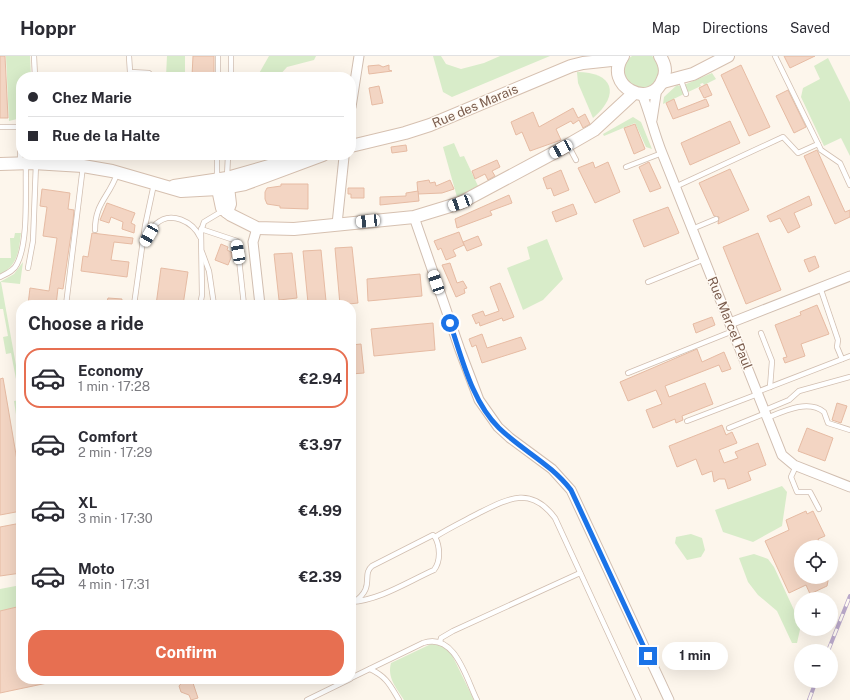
<!DOCTYPE html>
<meta charset="utf-8">
<style>
:root{--surface:#fff;--page:#f7f7f7;--text:#2b2b33;--muted:#7c7c81;--line:#e1e1e2;--accent:#e76f51}
body{margin:0;font-family:"Public Sans",sans-serif;background:var(--page);color:var(--text);height:100vh;display:flex;flex-direction:column;font-size:15px;white-space:nowrap}
*{box-sizing:border-box;margin:0}
p{font-size:13px;color:var(--muted)}
.icon{flex:none;width:22px;height:22px;fill:none;stroke:currentColor;stroke-width:2;stroke-linecap:round;stroke-linejoin:round}
.map{position:relative;flex:1;overflow:hidden}
.details{position:absolute;left:16px;top:244px;width:340px;height:384px;display:flex;flex-direction:column;background:var(--surface);border-radius:16px;box-shadow:0 4px 16px #0002}
.details>*{flex:none}
.hud{position:absolute;left:16px;top:16px;width:340px;height:88px;border-radius:16px;box-shadow:0 4px 16px #0002;display:grid;align-content:center;height:88px;padding:0 12px;background:var(--surface)}
.tools{position:absolute;left:794px;top:484px;display:grid;gap:8px}
.tools a{display:grid;place-items:center;width:44px;height:44px;border-radius:50%;background:var(--surface);box-shadow:0 4px 16px #0002;font-size:20px}
.end{position:absolute;width:18px;height:18px;margin:-9px;border:5px solid #1a73e8;background:#fff;box-shadow:0 0 0 2px #fff}
.from{border-radius:50%}
.bubble{position:absolute;height:28px;border-radius:14px;background:var(--surface);box-shadow:0 4px 16px #0002;font-size:13px;font-weight:700;line-height:28px;text-align:center}
.car{position:absolute;width:12px;height:24px;margin:-12px -6px;border-radius:5px;box-shadow:0 0 3px 1px #0007;background:linear-gradient(#fff 24%,#345 0 40%,#fff 0 76%,#345 0 86%,#fff 0)}
.hud b{display:flex;align-items:center;gap:14px;height:38px;font-size:15px}
.hud b+b{border-top:1px solid var(--line)}
.hud i{width:10px;height:10px;background:var(--text)}
ul{padding:0;list-style:none}
li{display:flex;align-items:center;gap:12px;height:60px;margin:0 8px 6px;padding:0 4px;border:2px solid transparent;border-radius:16px}
li div{flex:1}
li b{display:block;font-size:15px}
li em{font-style:normal;font-weight:700}
li.current{border-color:var(--accent)}
li>.icon{width:36px;height:36px;stroke-width:1.5}
h2{padding:0 12px;font-size:18px;line-height:48px}
.button{display:flex;gap:8px;margin-top:auto;padding:8px 12px}
.button a{flex:1;height:46px;border-radius:16px;background:var(--accent);color:#fff;font-size:16px;font-weight:700;line-height:46px;text-align:center}
header{display:flex;align-items:center;gap:24px;box-sizing:border-box;height:56px;padding:0 20px;background:var(--surface);border-bottom:1px solid var(--line)}
header strong{font-size:19px}
nav{display:flex;gap:22px;margin-inline-start:auto;font-size:14px}
.map>svg:first-child{display:block}
.green{fill:#d8ecc9}
.building{fill:#f3d5c3;stroke:#e6bba3}
.lines{fill:none;stroke-linecap:round;stroke-linejoin:round}
.lane-casing{stroke:#d1beb0;stroke-width:6}
.street-casing{stroke:#d1beb0;stroke-width:11}
.secondary-casing{stroke:#d6c0b0;stroke-width:14}
.lane{stroke:#fff;stroke-width:4.5}
.street{stroke:#fff;stroke-width:9}
.secondary{stroke:#fff;stroke-width:12}
.rail-casing{stroke:#b9a8c9;stroke-width:4}
.rail{stroke:#fffaf3;stroke-width:2.5;stroke-dasharray:8;stroke-linecap:butt}
.route{stroke:#1a73e8;stroke-width:5}
.labels{text-anchor:middle;dominant-baseline:central;stroke-width:3;stroke-linejoin:round;paint-order:stroke}
.street-label{font-size:13px;fill:#7a5c4d;stroke:#fffaf3}
</style>
<header>
<strong>Hoppr</strong>
<nav><a>Map</a><a>Directions</a><a>Saved</a></nav>
</header>
<div class="map">
<svg width="850" height="644" viewBox="0 0 850 644">
<rect width="100%" height="100%" fill="#fdf6ec"/>
<g class="green">
<circle cx="642" cy="15" r="18"/>
<path d="M6,0H30L31,21H21V62L9,65Z"/>
<path d="M167,0H185V20H166Z"/>
<path d="M269,0H316L314,4L287,11L278,21H257Z"/>
<path d="M433,0H441L446,8L461,13L484,7L500,0H550L452,41L443,36Z"/>
<path d="M828,2L850,46V100L841,82L824,90L801,41L803,32L820,23L814,10Z"/>
<path d="M577,16C613,16 621,38 593,62L578,27Z"/>
<path d="M712,17L716,23L704,29L703,27L700,28L701,30L686,37L684,29Z"/>
<path d="M677,29L680,30L684,38L663,48L664,41Z"/>
<path d="M633,61L641,66L652,93L646,91L635,67L604,80L603,78Z"/>
<path d="M454,87L460,101L464,100L478,130L457,141L443,91Z"/>
<path d="M15,177H21C19,194 18,210 0,218V202H11L10,182H14Z"/>
<path d="M547,183L563,223L543,244L523,254L507,212L530,203L527,191Z"/>
<path d="M23,206L20,228L1,226L21,337V372H18L14,345L20,344L11,297L6,298L3,281L8,280L3,253H0V226L14,218Z"/>
<path d="M782,430L787,436L782,470L753,486L723,476L715,454Z"/>
<path d="M691,478L702,482L705,494L701,501L687,504L675,487L676,481Z"/>
<path d="M754,498L768,503L774,511L801,569L797,587H792L777,555L758,539L748,526L739,502Z"/>
<path d="M21,529V550L0,555V533Z"/>
<path d="M431,588L441,589L450,595L474,644H404C396,631 387,622 391,607Z"/>
</g>
<g class="building">
<path d="M0,0H5L8,62H0Z"/>
<path d="M193,0H214V20H192Z"/>
<path d="M784,0H815L790,12Z"/>
<path d="M379,9L383,11L389,9V14L392,15L369,18L368,10Z"/>
<path d="M741,9L770,71L749,80L721,19Z"/>
<path d="M707,28L712,39L704,42L699,32Z"/>
<path d="M379,30L383,47L372,49L369,32Z"/>
<path d="M788,34L806,71L794,77L776,40Z"/>
<path d="M674,43L678,54L706,43L709,50L673,63L666,47Z"/>
<path d="M573,52L578,62L585,58L590,68L583,72L579,64L573,68L571,65L556,73L561,84L530,95L522,76L516,79L511,66L533,56L539,71Z"/>
<path d="M730,65L740,87L690,109L681,87Z"/>
<path d="M635,68L645,93L634,98L624,72Z"/>
<path d="M406,89L407,95L392,97L391,91Z"/>
<path d="M817,94L845,156L850,154V161L835,168L804,100Z"/>
<path d="M497,104L500,111L492,115L495,120L488,124L485,118L475,123L472,115Z"/>
<path d="M593,106L595,112L608,106L620,136L595,147L578,112Z"/>
<path d="M649,106L661,132L650,136L639,111Z"/>
<path d="M730,113L749,154L718,168L719,161L714,160L699,127Z"/>
<path d="M561,114L569,134L554,140L551,132L547,133L543,122Z"/>
<path d="M429,124L430,127L435,126L436,130L450,124L454,133L442,137L418,138L417,126Z"/>
<path d="M281,128H308V153L280,152V150L267,148L265,143V136L267,132L281,130Z"/>
<path d="M348,132H364V142H351V138H348Z"/>
<path d="M42,133L70,137L68,153L74,154L73,165L63,233L58,232L56,249H28L30,232L49,235L57,182L43,180L47,151L40,150Z"/>
<path d="M418,135L419,145L380,149V141L406,140V137Z"/>
<path d="M509,139L512,147L490,155L492,159L457,172L455,163Z"/>
<path d="M809,140L812,149L794,157L800,171L788,177L780,162L770,166L767,160Z"/>
<path d="M107,147L135,157L131,167L135,169L134,177L122,173L123,166L111,161L109,167L100,164Z"/>
<path d="M573,148L577,158L556,166L552,156Z"/>
<path d="M668,151L679,177L644,191L633,164Z"/>
<path d="M459,176L464,189L453,194L456,200L446,204L441,192L438,194L434,185Z"/>
<path d="M92,177L133,182L132,188L114,186L111,204L129,206L127,221L81,215L83,200L88,201Z"/>
<path d="M758,177L781,234L746,248L723,191Z"/>
<path d="M478,180L482,189L467,195L463,186Z"/>
<path d="M221,188L228,191L227,194L233,197L228,209L215,204Z"/>
<path d="M352,191L358,247L340,249L335,192Z"/>
<path d="M321,194L326,245L308,247L303,195Z"/>
<path d="M292,197L297,242L279,244L274,198Z"/>
<path d="M815,200L819,211L809,216L804,204Z"/>
<path d="M450,207L457,227L463,225L467,232L464,233L465,237L456,241L442,209Z"/>
<path d="M161,212L188,216L183,249H156Z"/>
<path d="M420,218L422,240L368,245L367,223Z"/>
<path d="M500,227L514,261L503,265L502,262L480,270L479,266L476,268L472,259L483,255L485,260L499,255L490,231Z"/>
<path d="M108,242L122,243L121,249H106Z"/>
<path d="M817,249L829,278L801,288L805,300L785,307L783,302L787,301L775,269L801,259L800,256Z"/>
<path d="M712,261L715,269L696,277L693,268Z"/>
<path d="M433,267L435,294L374,300L371,273Z"/>
<path d="M482,278L487,292L521,281L526,293L482,307L476,289L472,291L469,283Z"/>
<path d="M361,288L364,317L351,318V289Z"/>
<path d="M697,293L702,306L724,296L731,313L722,316L719,309L665,330L669,341L705,327L713,348L682,360L683,364L676,367L675,363L653,372L646,354L662,348L656,334L628,345L620,326Z"/>
<path d="M3,322L21,428V455L0,459V323Z"/>
<path d="M837,347L847,350L841,367L832,364Z"/>
<path d="M722,369L726,379L732,376L737,387L719,394L724,407L738,402L735,396L758,387L766,409L748,416L751,424L728,433L725,423H719L714,426L712,415L702,419L696,403L677,411L669,390Z"/>
<path d="M807,372L833,382L825,405L798,395Z"/>
<path d="M806,455L807,458L813,455L825,480L818,483L822,491H801V521H827L828,525L827,530L810,538L806,529L789,537L765,485L789,474L786,464Z"/>
<path d="M21,467V517L0,520V471Z"/>
<path d="M21,550V623H52V626L0,637V555Z"/>
<path d="M185,623L193,627L198,642L191,644L189,639L181,636L179,630Z"/>
</g>
<g class="lines">
<defs>
<g id="lane">
<path d="M34,0L35,21"/>
<path d="M129,0L130,16L149,17L153,21"/>
<path d="M231,0V21"/>
<path d="M775,0L821,94L840,107L850,129"/>
<path d="M218,21V0"/>
<path d="M680,22L686,38"/>
<path d="M0,71H20"/>
<path d="M568,89L576,104"/>
<path d="M20,106L21,69"/>
<path d="M626,111L662,97"/>
<path d="M227,121L228,99"/>
<path d="M217,123V99"/>
<path d="M675,131L783,81L798,97L818,88"/>
<path d="M201,173L237,185L244,249"/>
<path d="M692,173L716,163"/>
<path d="M95,174C95,147 109,141 117,118"/>
<path d="M145,187C148,181 151,172 156,168C171,154 193,166 200,181"/>
<path d="M202,196L209,215L214,249"/>
<path d="M28,212L33,185L36,107"/>
<path d="M0,221C6,218 14,215 17,208C29,185 25,134 26,107"/>
<path d="M648,226L705,203"/>
<path d="M820,231L838,284L837,291L842,303"/>
<path d="M66,249L83,110"/>
<path d="M134,249L145,170L154,128"/>
<path d="M200,249L202,239L201,175L204,166L219,157L224,156"/>
<path d="M761,277L772,305L770,331"/>
<path d="M628,317L733,275"/>
<path d="M757,336L850,300"/>
<path d="M765,354L789,344L799,335L850,321"/>
<path d="M767,362C784,355 808,343 824,356L828,367L850,374"/>
<path d="M687,365L758,338"/>
<path d="M729,372L766,357"/>
<path d="M796,410L791,421L797,436H810L819,453"/>
<path d="M435,481C449,472 464,465 479,457C509,442 531,430 555,462L639,644"/>
<path d="M351,546C380,544 407,526 434,514C441,505 440,490 435,481L433,479L372,510C361,519 376,531 354,546"/>
<path d="M440,586L441,582L453,575L580,517"/>
<path d="M370,613C387,621 390,629 399,644"/>
<path d="M351,622L423,587C455,576 466,622 477,644"/>
<path d="M307,644L350,623"/>
</g>
<g id="street">
<path d="M642,38C650,58 654,77 662,97L782,399L794,409L850,431"/>
<path d="M351,51L359,0"/>
<path d="M652,64L657,32"/>
<path d="M414,161L460,294L479,344L498,371L510,382L552,413L571,434L669,644"/>
<path d="M337,168L344,101"/>
<path d="M257,172L253,186L260,249"/>
<path d="M730,267L850,220"/>
</g>
<g id="secondary">
<path d="M623,0C602,30 652,55 663,23C667,15 665,8 660,0"/>
<path d="M663,26L693,18L728,0"/>
<path d="M351,90L405,77L430,69L571,10L583,7L621,3"/>
<path d="M0,108L33,107L83,110L112,115L181,135L218,133L245,128L323,99"/>
<path d="M174,130L227,122L290,104"/>
<path d="M218,133L222,152L231,159L257,172L294,173L414,161L460,147L561,93L594,74L634,37"/>
<path d="M227,156L230,148L228,131"/>
</g>
</defs>
<use href="#lane" class="lane-casing"/>
<use href="#street" class="street-casing"/>
<use href="#secondary" class="secondary-casing"/>
<use href="#lane" class="lane"/>
<use href="#street" class="street"/>
<use href="#secondary" class="secondary"/>
<defs>
<g id="rail">
<path d="M828,595L850,540"/>
<path d="M809,644L816,625"/>
</g>
</defs>
<use href="#rail" class="rail-casing"/>
<use href="#rail" class="rail"/>
</g>
<g class="lines">
<path class="route" d="M450,267C462,302 472,346 499,372C523,395 551,408 571,434L648,600"/>
</g>
<g class="labels">
<g class="street-label">
<text transform="translate(475 50) rotate(-23)">Rue des Marais</text>
<text transform="translate(730 267) rotate(68)">Rue Marcel Paul</text>
</g>
</g>
</svg>
<div class="tools">
<a><svg class="icon" aria-label="locate" viewBox="0 0 24 24"><circle cx="12" cy="12" r="6"/><path d="M12 2v4M12 18v4M2 12h4M18 12h4"/></svg></a>
<a>+</a>
<a>−</a>
</div>
<i class="end from" style="left:450px;top:267px"></i>
<i class="end" style="left:648px;top:600px"></i>
<div class="bubble" style="left:662px;top:586px;width:66px">1 min</div>
<i class="car" style="left:561px;top:93px;rotate:241deg"></i>
<i class="car" style="left:460px;top:147px;rotate:250deg"></i>
<i class="car" style="left:368px;top:165px;rotate:264deg"></i>
<i class="car" style="left:149px;top:179px;rotate:210deg"></i>
<i class="car" style="left:238px;top:196px;rotate:350deg"></i>
<i class="car" style="left:436px;top:226px;rotate:341deg"></i>
<div class="hud">
<b><i class="from"></i>Chez Marie</b>
<b><i></i>Rue de la Halte</b>
</div>
<section class="details">
<h2>Choose a ride</h2>
<ul>
<li class="current"><svg class="icon" aria-label="car" viewBox="0 0 24 24"><path d="M5 17H2v-5l4-1 3-4h7l3 4 3 1v5h-3M9 17h6M6 11h13"/><circle cx="7" cy="17" r="2"/><circle cx="17" cy="17" r="2"/></svg><div><b>Economy</b><p>1 min · 17:28</p></div><em>€2.94</em></li>
<li><svg class="icon" aria-label="car" viewBox="0 0 24 24"><path d="M5 17H2v-5l4-1 3-4h7l3 4 3 1v5h-3M9 17h6M6 11h13"/><circle cx="7" cy="17" r="2"/><circle cx="17" cy="17" r="2"/></svg><div><b>Comfort</b><p>2 min · 17:29</p></div><em>€3.97</em></li>
<li><svg class="icon" aria-label="car" viewBox="0 0 24 24"><path d="M5 17H2v-5l4-1 3-4h7l3 4 3 1v5h-3M9 17h6M6 11h13"/><circle cx="7" cy="17" r="2"/><circle cx="17" cy="17" r="2"/></svg><div><b>XL</b><p>3 min · 17:30</p></div><em>€4.99</em></li>
<li><svg class="icon" aria-label="car" viewBox="0 0 24 24"><path d="M5 17H2v-5l4-1 3-4h7l3 4 3 1v5h-3M9 17h6M6 11h13"/><circle cx="7" cy="17" r="2"/><circle cx="17" cy="17" r="2"/></svg><div><b>Moto</b><p>4 min · 17:31</p></div><em>€2.39</em></li>
</ul>
<div class="button"><a>Confirm</a></div>
</section>
</div>
